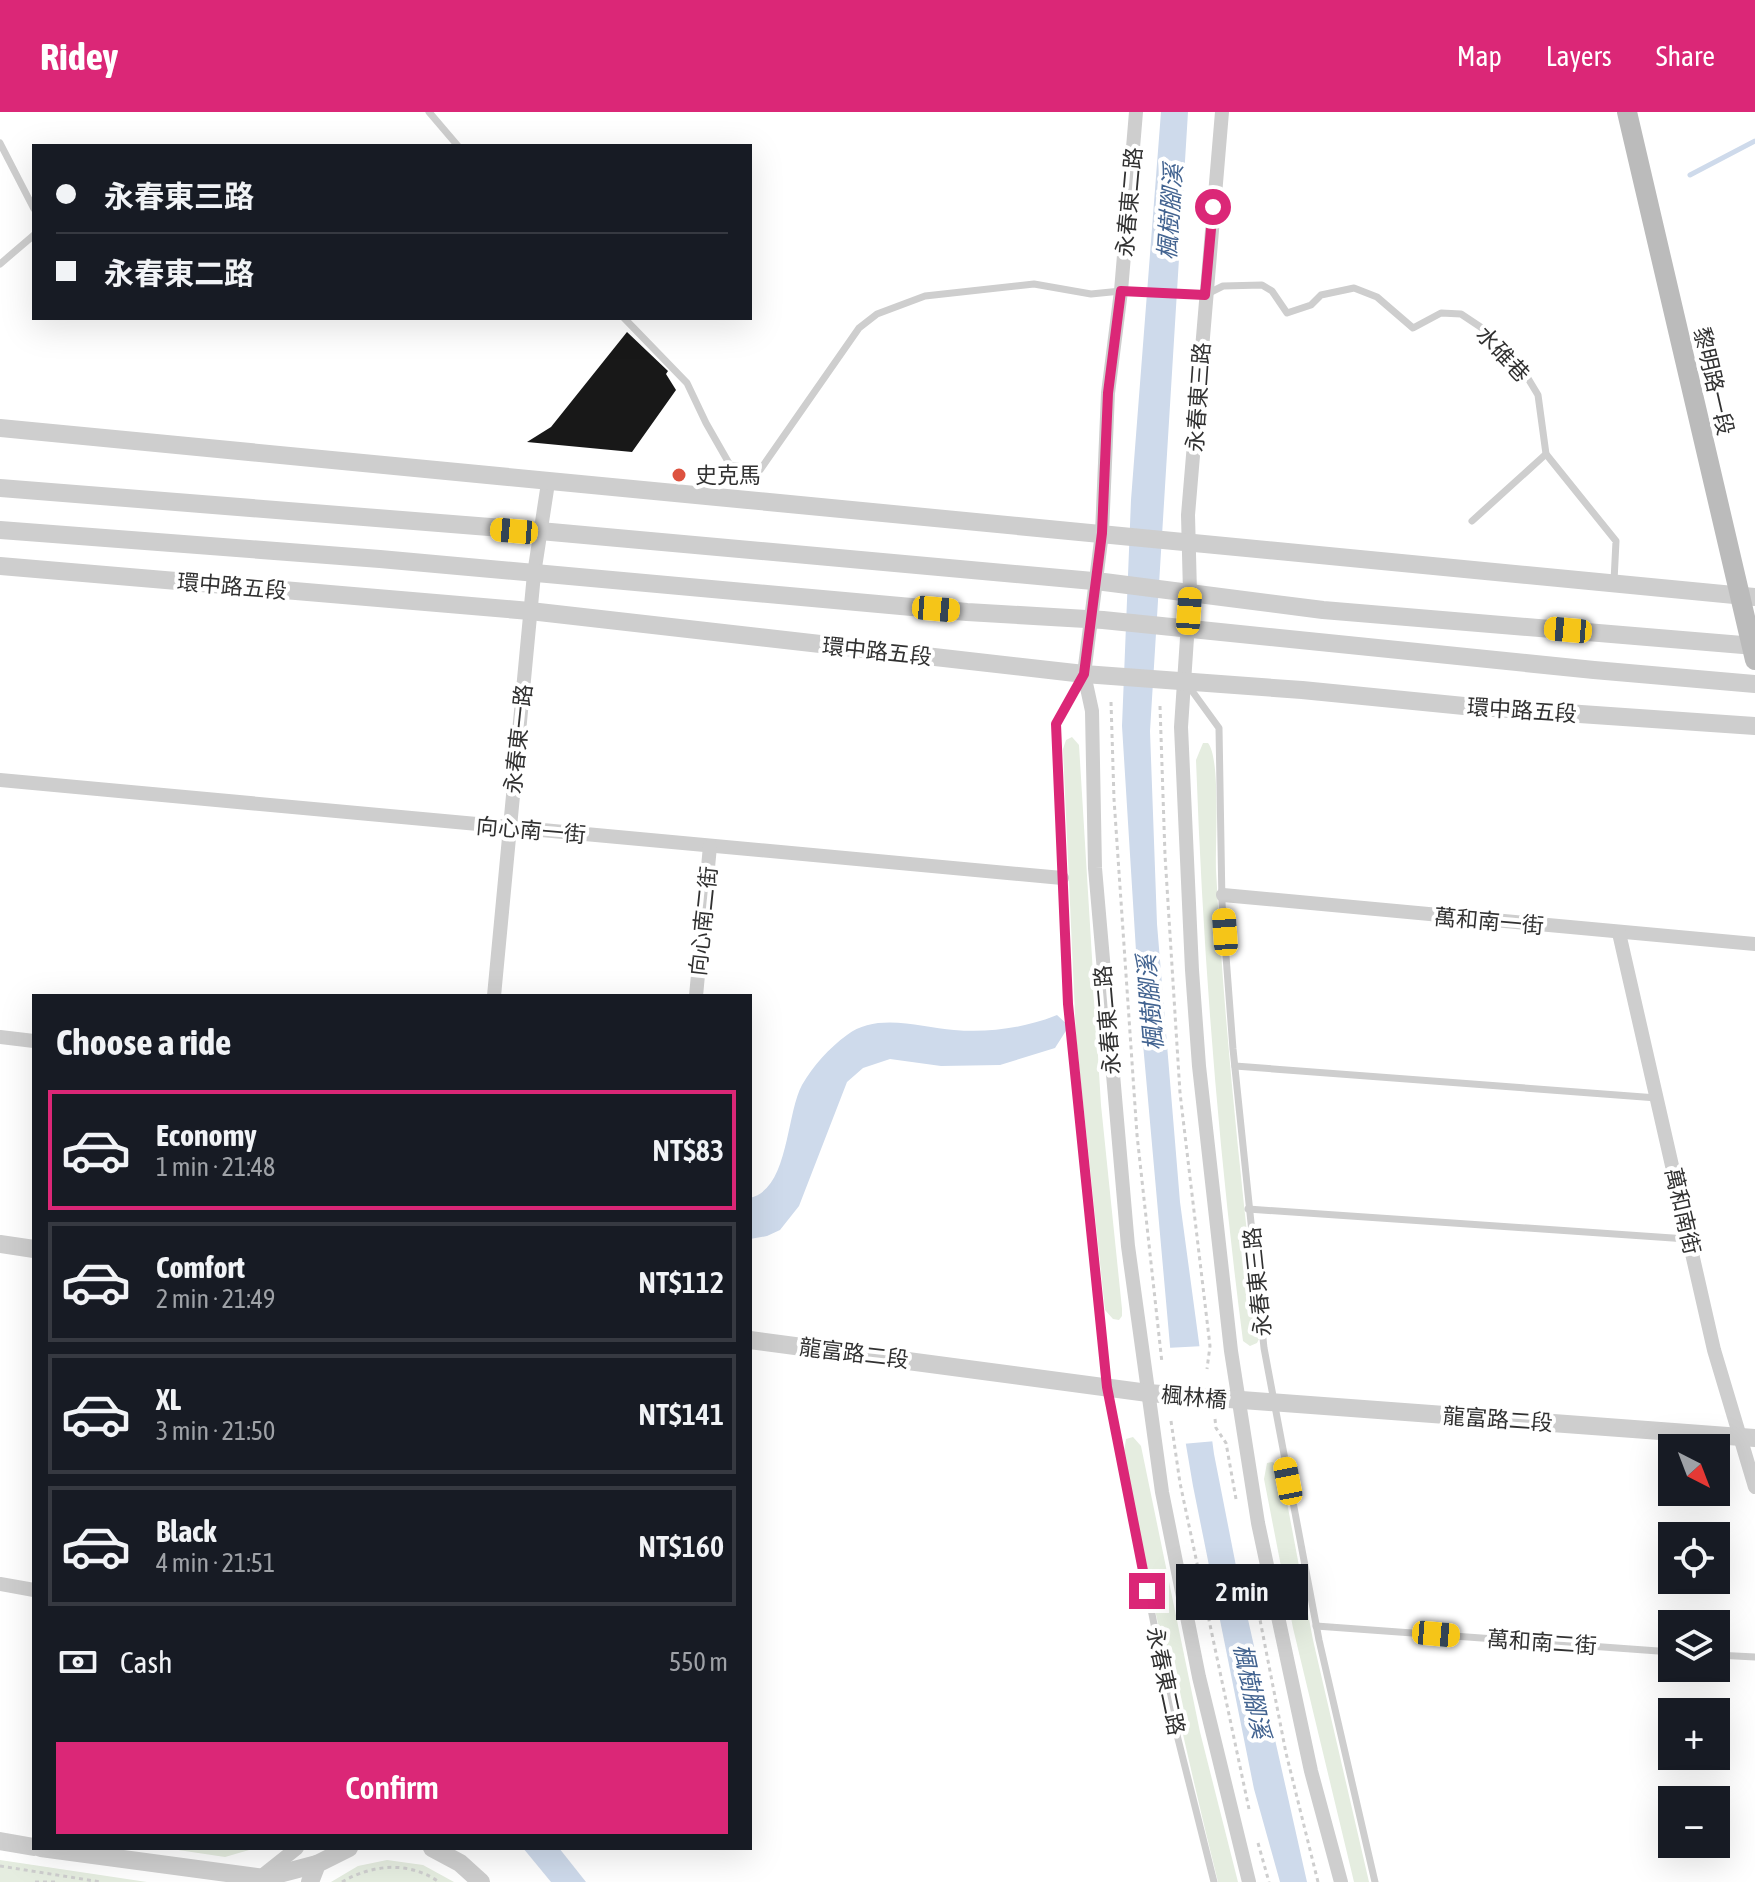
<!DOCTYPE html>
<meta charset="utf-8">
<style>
:root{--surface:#171b24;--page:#242831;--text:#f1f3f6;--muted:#9ea1a6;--line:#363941;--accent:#db2777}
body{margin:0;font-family:"Asap Condensed","Noto Sans TC",sans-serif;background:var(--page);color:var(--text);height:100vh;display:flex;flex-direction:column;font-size:30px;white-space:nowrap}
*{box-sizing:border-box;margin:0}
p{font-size:26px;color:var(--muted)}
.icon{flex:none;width:44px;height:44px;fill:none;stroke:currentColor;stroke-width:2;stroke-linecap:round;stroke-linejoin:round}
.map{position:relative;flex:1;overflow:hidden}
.panel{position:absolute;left:32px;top:882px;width:720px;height:856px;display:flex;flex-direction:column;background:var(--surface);border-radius:0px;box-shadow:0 8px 32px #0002}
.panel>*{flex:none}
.banner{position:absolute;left:32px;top:32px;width:720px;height:176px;border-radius:0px;box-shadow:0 8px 32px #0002;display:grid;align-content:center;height:176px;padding:0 24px;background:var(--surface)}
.needle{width:52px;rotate:138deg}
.fabs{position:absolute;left:1658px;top:1322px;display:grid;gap:16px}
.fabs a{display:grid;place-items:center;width:72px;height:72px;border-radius:0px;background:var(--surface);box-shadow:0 8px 32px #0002;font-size:40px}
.end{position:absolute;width:36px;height:36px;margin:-18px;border:10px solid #db2777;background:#fff;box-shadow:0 0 0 4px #fff}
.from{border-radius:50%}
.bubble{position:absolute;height:56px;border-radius:0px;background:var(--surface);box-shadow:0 8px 32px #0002;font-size:26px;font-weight:600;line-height:56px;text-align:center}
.car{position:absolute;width:24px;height:48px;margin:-24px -12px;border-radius:10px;box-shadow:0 0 6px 2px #0007;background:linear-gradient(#f5c518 24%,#345 0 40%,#f5c518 0 76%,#345 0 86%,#f5c518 0)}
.banner b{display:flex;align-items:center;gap:28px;height:76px;font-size:30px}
.banner b+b{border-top:2px solid var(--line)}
.banner i{width:20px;height:20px;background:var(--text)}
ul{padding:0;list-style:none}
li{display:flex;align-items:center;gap:24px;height:120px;margin:0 16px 12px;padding:0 8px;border:4px solid var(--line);border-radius:0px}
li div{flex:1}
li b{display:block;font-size:30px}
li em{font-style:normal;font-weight:600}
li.active{border-color:var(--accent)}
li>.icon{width:72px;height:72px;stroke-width:1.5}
h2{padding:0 24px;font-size:36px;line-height:96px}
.pay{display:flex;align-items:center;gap:20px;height:88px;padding:0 24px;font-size:30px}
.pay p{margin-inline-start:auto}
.primary-button{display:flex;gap:16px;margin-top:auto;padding:16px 24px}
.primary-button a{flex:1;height:92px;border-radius:0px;background:var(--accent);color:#fff;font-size:32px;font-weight:600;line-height:92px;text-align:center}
header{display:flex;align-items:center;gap:48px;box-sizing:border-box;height:112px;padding:0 40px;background:var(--accent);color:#fff}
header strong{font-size:38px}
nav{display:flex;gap:44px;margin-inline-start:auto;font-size:28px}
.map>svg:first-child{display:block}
.green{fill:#e5ede0}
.water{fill:#cedaeb}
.pier{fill:#fff}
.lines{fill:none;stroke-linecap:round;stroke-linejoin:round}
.stream{stroke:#cedaeb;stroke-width:5}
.building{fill:#181818}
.path{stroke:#cecece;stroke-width:3;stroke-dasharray:4 4;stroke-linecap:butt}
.service{stroke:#cecece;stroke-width:7}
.minor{stroke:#cecece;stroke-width:14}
.tertiary{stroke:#cecece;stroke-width:18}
.secondary{stroke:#bbb;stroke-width:20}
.route{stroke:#db2777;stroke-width:10}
.poi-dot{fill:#dd523f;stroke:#fff;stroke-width:3}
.labels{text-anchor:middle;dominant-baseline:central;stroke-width:8;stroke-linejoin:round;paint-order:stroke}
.street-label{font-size:22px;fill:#313131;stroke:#fff}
.poi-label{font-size:22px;fill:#313131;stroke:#fff;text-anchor:start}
.water-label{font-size:24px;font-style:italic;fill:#426390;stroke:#fff}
</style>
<header>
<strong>Ridey</strong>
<nav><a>Map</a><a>Layers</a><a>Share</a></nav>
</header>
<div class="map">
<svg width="1755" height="1770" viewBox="0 0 1755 1770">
<rect width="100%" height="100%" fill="#fff"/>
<g class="green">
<path d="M1072,625L1079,633L1101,993L1122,1197V1204L1119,1208L1113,1207L1105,1198L1076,924L1063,637L1066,628Z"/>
<path d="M1203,631H1208C1221,647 1215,732 1216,758C1224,914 1241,1071 1259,1227L1257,1231L1250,1234L1243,1229C1218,1036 1203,843 1196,648Z"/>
<path d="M1133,1325L1141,1334L1200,1620L1238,1770H1218C1189,1655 1165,1539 1138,1424C1131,1396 1130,1367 1124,1339L1126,1327Z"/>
<path d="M1272,1350L1279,1353L1282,1364L1313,1528L1369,1770H1354L1293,1516L1264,1367L1267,1351Z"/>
<path d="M165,1736H256L225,1745Z"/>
<path d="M0,1748L147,1770H0Z"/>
<path d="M387,1748L423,1753L454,1770H331L358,1754Z"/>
</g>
<g class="water">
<path d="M1161,0H1188L1150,619L1157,812L1180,1090L1214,1342L1236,1454L1307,1770H1280L1254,1677L1193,1374L1171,1245L1139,887L1122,614L1131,388Z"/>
<path d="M1057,903L1069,914L1055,936L1000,953L941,954L890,947L863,956L847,970L799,1094L780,1118L767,1124L750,1127V1086C789,1077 786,1002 802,973C813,954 829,936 847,923C876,900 921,915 954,918C989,921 1025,916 1057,903Z"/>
<path d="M523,1736H559L586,1770H551Z"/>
</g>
<path class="pier" d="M1204,1234L1216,1329L1182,1332L1166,1236Z"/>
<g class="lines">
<path class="stream" d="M1690,63L1755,29"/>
</g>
<path class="building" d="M627,220L668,259L666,262L676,278L632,340L527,330L551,315Z"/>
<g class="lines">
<g class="path">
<path d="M1111,590L1114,687L1137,1023L1162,1251"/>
<path d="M1160,594L1165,743L1180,981L1210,1234L1207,1257"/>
<path d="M1215,1307L1216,1316L1226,1331L1236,1387"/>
<path d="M1171,1309L1180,1371L1249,1697"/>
<path d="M1254,1477L1286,1641L1318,1770"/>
<path d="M1258,1731L1269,1770"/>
<path d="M224,1736H244"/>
<path d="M0,1754L101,1770"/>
<path d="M35,1770H58"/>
<path d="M342,1770C373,1752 409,1749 439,1770"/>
</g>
<g class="service">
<path d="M429,0L458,34"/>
<path d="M0,31L34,97"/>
<path d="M0,152L34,123"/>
<path d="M624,206L687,271L706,311L730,353L760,358L859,216L877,202L925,184L1034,172L1091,182L1121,179L1205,183L1223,174L1262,173L1272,179L1287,201L1311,193L1321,183L1354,176L1377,185L1413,216L1441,201L1461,202L1485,218L1504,237L1523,258L1538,283L1546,342L1616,429L1614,469"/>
<path d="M1472,409L1546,342"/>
<path d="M1083,565L1056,612L1068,892L1107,1275L1172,1603L1214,1770"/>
<path d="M1187,572L1219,616L1222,791L1233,937L1264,1236L1319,1528L1375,1770"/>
<path d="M1235,954L1657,986"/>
<path d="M1248,1097L1687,1127"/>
<path d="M1316,1514L1672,1540"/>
<path d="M1716,1543L1755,1545"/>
</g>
<g class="minor">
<path d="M1136,0L1121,179L1108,281L1102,421L1084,562L1092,599L1095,756L1128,1134L1162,1380L1199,1565L1249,1770"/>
<path d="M1222,0L1188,403L1190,481L1181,615L1192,858L1199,954L1231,1239L1258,1411L1311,1659L1341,1770"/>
<path d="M0,668L1062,766"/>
<path d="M1223,783L1755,832"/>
<path d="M1619,821L1714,1238L1755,1375"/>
<path d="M494,884L534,462L548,371"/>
<path d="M696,884L710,734"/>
<path d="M0,925L34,929"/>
<path d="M0,1472L34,1478"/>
<path d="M263,1763L297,1736"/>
</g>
<g class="tertiary">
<path d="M0,316L1755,485"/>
<path d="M0,376L540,419L1104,470L1323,498L1755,534"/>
<path d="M0,418L380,447L967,500L1103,508L1594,558L1755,572"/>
<path d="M0,454L530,499L1084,562L1302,578L1464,594L1755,614"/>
<path d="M0,1132L34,1137"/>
<path d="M750,1228L1148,1281L1755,1326"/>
<path d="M0,1729L34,1735"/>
<path d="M41,1736L264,1766L317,1752"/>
<path d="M432,1736L460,1751L481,1770"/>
<path d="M310,1770L317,1752L349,1736"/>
</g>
<path class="secondary" d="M1627,0L1755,548"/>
</g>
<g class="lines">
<path class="route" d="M1147,1479L1107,1275L1068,892L1056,612L1084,562L1102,421L1108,281L1121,179L1205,183L1213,95"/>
</g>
<circle class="poi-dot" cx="679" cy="363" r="8"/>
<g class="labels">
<g class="street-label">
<text transform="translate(1129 90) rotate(-85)">永春東二路</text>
<text transform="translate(1503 242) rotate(47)">水碓巷</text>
<text transform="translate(1714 269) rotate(77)">黎明路一段</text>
<text transform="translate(1198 285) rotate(-86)">永春東三路</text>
<text transform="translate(232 474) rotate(5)">環中路五段</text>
<text transform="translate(877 539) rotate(6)">環中路五段</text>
<text transform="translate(1522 598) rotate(4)">環中路五段</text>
<text transform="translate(518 627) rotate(-84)">永春東一路</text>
<text transform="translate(531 718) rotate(5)">向心南一街</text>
<text transform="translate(703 809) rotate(-84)">向心南二街</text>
<text transform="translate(1489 809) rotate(5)">萬和南一街</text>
<text transform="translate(1107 908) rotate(-95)">永春東二路</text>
<text transform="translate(1683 1099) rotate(77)">萬和南街</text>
<text transform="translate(1257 1170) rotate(-96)">永春東三路</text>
<text transform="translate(854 1241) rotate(7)">龍富路二段</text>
<text transform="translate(1194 1285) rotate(5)">楓林橋</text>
<text transform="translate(1498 1307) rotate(4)">龍富路二段</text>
<text transform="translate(1542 1530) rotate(4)">萬和南二街</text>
<text transform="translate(1166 1569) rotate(78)">永春東二路</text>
</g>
<g class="poi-label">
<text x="695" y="363">史克馬</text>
</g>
<g class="water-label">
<text transform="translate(1170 100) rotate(-86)">楓樹腳溪</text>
<text transform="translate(1150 891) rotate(-95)">楓樹腳溪</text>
<text transform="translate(1252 1579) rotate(78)">楓樹腳溪</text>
</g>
</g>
</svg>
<div class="fabs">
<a><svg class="needle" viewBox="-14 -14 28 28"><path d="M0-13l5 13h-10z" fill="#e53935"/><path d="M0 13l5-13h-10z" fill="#9ea1a6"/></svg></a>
<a><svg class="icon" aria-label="locate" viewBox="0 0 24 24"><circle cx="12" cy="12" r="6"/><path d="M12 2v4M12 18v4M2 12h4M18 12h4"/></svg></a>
<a><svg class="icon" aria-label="layers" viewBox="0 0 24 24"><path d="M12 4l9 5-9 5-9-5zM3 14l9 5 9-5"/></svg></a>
<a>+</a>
<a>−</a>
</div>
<i class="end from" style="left:1213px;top:95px"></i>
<i class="end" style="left:1147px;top:1479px"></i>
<div class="bubble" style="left:1176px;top:1452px;width:132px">2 min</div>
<i class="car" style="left:514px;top:419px;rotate:275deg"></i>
<i class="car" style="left:936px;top:497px;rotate:95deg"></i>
<i class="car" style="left:1189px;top:499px;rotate:4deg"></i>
<i class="car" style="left:1568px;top:518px;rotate:275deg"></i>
<i class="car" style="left:1225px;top:820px;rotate:356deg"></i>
<i class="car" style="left:1288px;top:1369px;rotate:349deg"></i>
<i class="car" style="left:1436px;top:1522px;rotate:95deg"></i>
<div class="banner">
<b><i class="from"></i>永春東三路</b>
<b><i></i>永春東二路</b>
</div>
<section class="panel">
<h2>Choose a ride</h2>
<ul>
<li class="active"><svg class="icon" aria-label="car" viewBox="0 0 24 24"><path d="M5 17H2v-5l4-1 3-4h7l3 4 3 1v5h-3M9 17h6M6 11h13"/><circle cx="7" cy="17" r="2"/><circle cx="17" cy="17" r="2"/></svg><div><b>Economy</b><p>1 min · 21:48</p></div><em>NT$83</em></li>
<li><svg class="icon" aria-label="car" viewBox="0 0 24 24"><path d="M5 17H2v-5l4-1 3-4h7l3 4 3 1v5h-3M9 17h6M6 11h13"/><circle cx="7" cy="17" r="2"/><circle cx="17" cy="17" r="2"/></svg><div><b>Comfort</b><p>2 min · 21:49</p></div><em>NT$112</em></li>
<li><svg class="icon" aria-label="car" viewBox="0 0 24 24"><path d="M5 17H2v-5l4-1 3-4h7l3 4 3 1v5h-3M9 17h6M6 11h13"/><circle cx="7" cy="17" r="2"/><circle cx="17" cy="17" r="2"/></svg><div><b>XL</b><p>3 min · 21:50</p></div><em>NT$141</em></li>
<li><svg class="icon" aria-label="car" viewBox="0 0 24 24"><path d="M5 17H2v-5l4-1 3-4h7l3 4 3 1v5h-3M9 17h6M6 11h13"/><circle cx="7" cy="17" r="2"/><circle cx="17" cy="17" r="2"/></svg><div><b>Black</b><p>4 min · 21:51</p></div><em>NT$160</em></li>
</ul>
<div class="pay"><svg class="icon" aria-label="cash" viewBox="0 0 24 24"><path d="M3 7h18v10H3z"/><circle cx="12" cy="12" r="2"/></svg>Cash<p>550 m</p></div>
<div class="primary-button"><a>Confirm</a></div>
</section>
</div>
